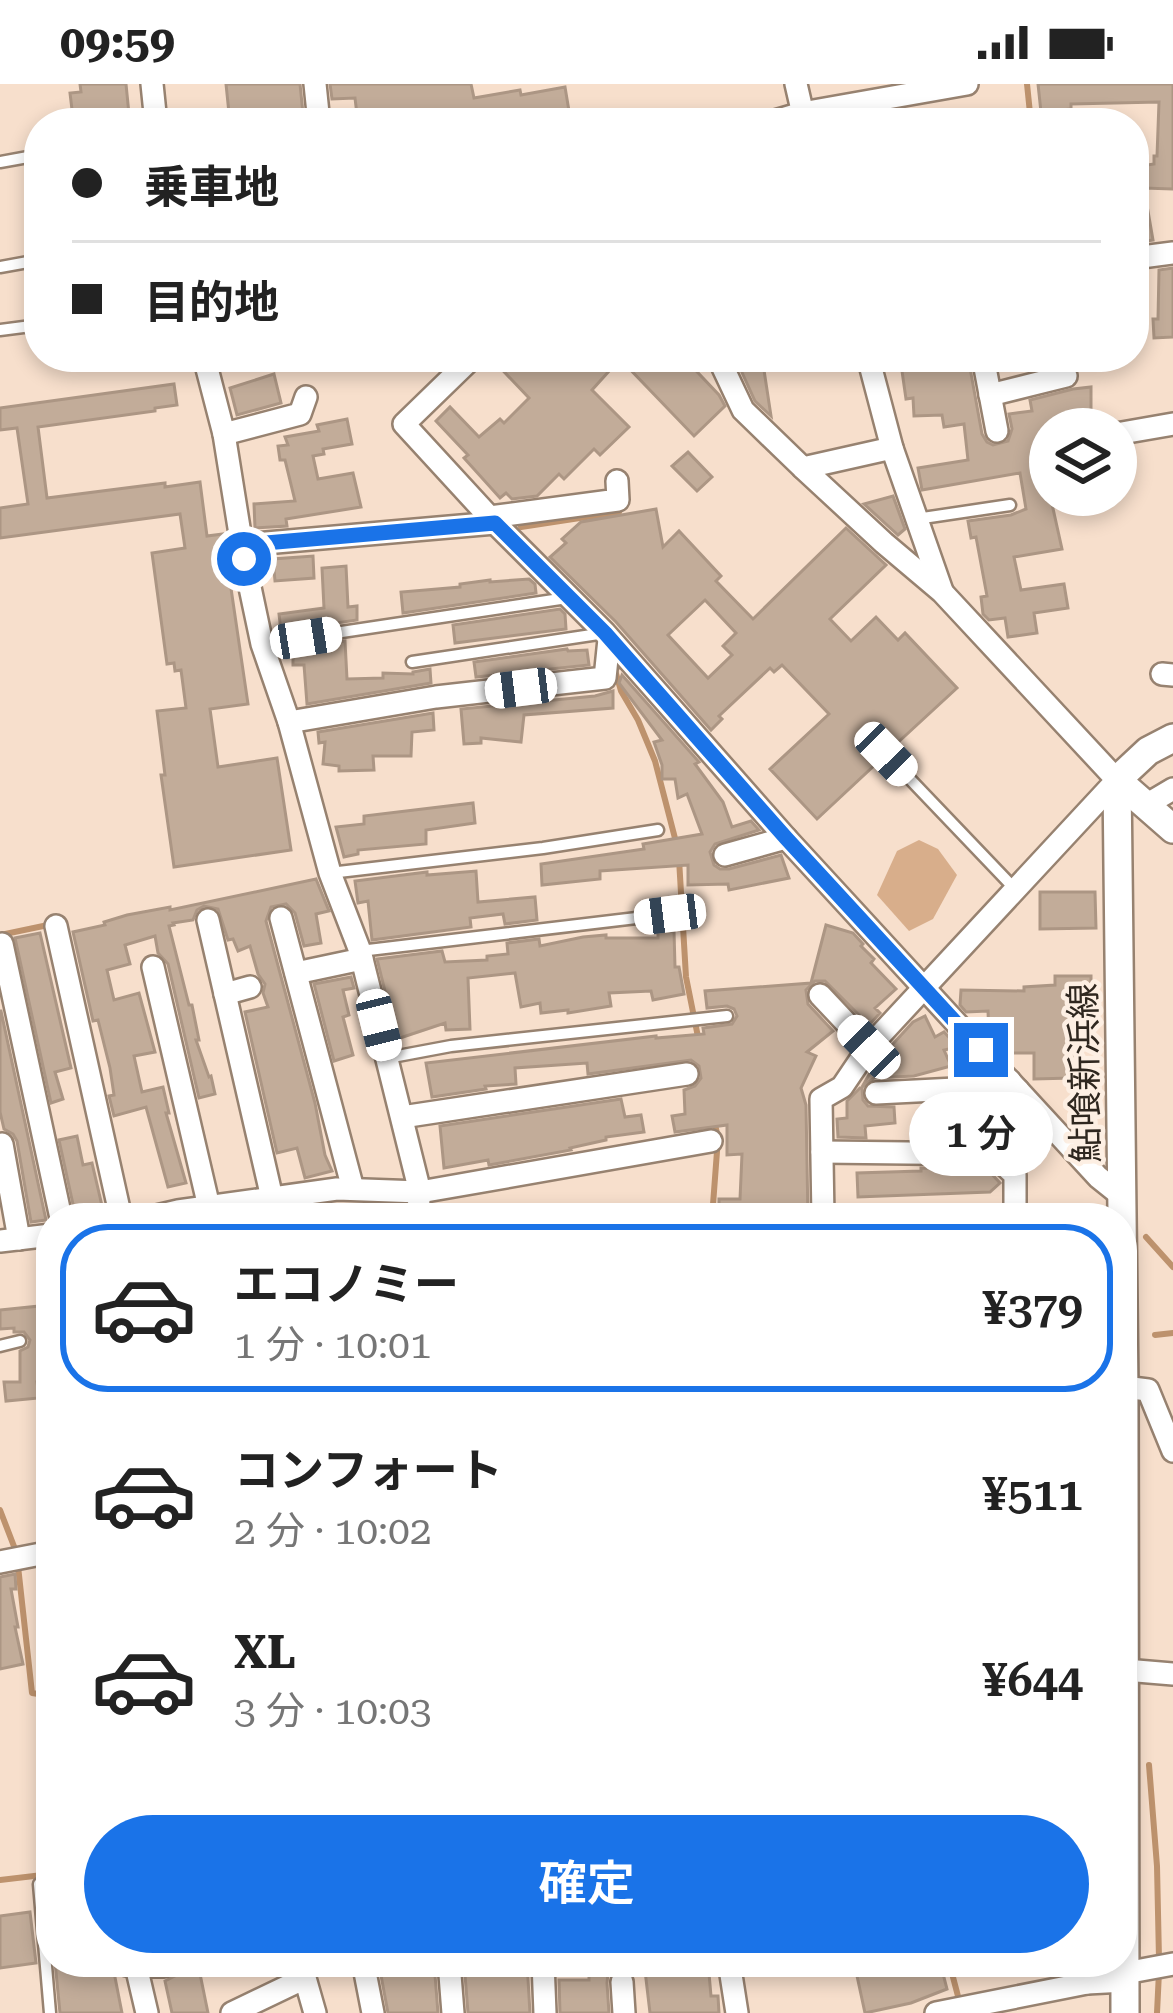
<!DOCTYPE html>
<html lang="ja">
<meta charset="utf-8">
<style>
:root{--surface:#fff;--page:#f2f2f2;--text:#222;--muted:#767676;--line:#e0e0e0;--accent:#1a73e8}
body{margin:0;font-family:"Roboto Serif","Noto Sans JP",serif;background:var(--page);color:var(--text);height:100vh;display:flex;flex-direction:column;font-size:45px;white-space:nowrap}
*{box-sizing:border-box;margin:0}
p{font-size:39px;color:var(--muted)}
.icon{flex:none;width:66px;height:66px;fill:none;stroke:currentColor;stroke-width:2;stroke-linecap:round;stroke-linejoin:round}
.map{position:relative;flex:1;overflow:hidden}
.details{position:absolute;left:36px;top:1119px;width:1101px;height:774px;display:flex;flex-direction:column;background:var(--surface);border-radius:48px;box-shadow:0 6px 18px #0003}
.details>*{flex:none}
.banner{position:absolute;left:24px;top:24px;width:1125px;height:264px;border-radius:48px;box-shadow:0 6px 18px #0003;display:grid;align-content:center;height:264px;padding:0 48px;background:var(--surface)}
.controls{position:absolute;left:1029px;top:324px;display:grid;gap:24px}
.controls a{display:grid;place-items:center;width:108px;height:108px;border-radius:50%;background:var(--surface);box-shadow:0 6px 18px #0003;font-size:60px}
.end{position:absolute;width:54px;height:54px;margin:-27px;border:15px solid #1a73e8;background:#fff;box-shadow:0 0 0 6px #fff}
.from{border-radius:50%}
.bubble{position:absolute;height:84px;border-radius:42px;background:var(--surface);box-shadow:0 6px 18px #0003;font-size:39px;font-weight:600;line-height:84px;text-align:center}
.car{position:absolute;width:36px;height:72px;margin:-36px -18px;border-radius:15px;box-shadow:0 0 9px 3px #0007;background:linear-gradient(#fff 24%,#345 0 40%,#fff 0 76%,#345 0 86%,#fff 0)}
.banner b{display:flex;align-items:center;gap:42px;height:114px;font-size:45px}
.banner b+b{border-top:3px solid var(--line)}
.banner i{width:30px;height:30px;background:var(--text)}
ul{padding:21px 0 0;list-style:none}
li{display:flex;align-items:center;gap:36px;height:168px;margin:0 24px 18px;padding:0 24px;border:6px solid transparent;border-radius:48px}
li div{flex:1}
li b{display:block;font-size:45px}
li em{font-style:normal;font-weight:600}
li.active{border-color:var(--accent)}
li>.icon{width:108px;height:108px;stroke-width:1.5}
.action{display:flex;gap:24px;margin-top:auto;padding:24px 48px}
.action a{flex:1;height:138px;border-radius:72px;background:var(--accent);color:#fff;font-size:48px;font-weight:600;line-height:138px;text-align:center}
.status{display:flex;justify-content:space-between;align-items:center;height:84px;padding:0 60px;background:var(--surface);direction:ltr}
.status svg{height:33px;fill:currentColor}
.map>svg:first-child{display:block}
.green{fill:#d8ae8b}
.lines{fill:none;stroke-linecap:round;stroke-linejoin:round}
.stream{stroke:#bd926d;stroke-width:6}
.building{fill:#c2ac99;stroke:#ac9684;stroke-width:3;fill-rule:evenodd}
.lane-casing{stroke:#978270;stroke-width:15}
.street-casing{stroke:#978270;stroke-width:26}
.secondary-casing{stroke:#978270;stroke-width:32}
.lane{stroke:#fff;stroke-width:10}
.street{stroke:#fff;stroke-width:21}
.secondary{stroke:#fff;stroke-width:27}
.route{stroke:#1a73e8;stroke-width:15}
.labels{text-anchor:middle;dominant-baseline:central;stroke-width:9;stroke-linejoin:round;paint-order:stroke}
.street-label{font-size:36px;fill:#2f271f;stroke:#fdefe3}
</style>
<div class="status"><b>09:59</b><svg viewBox="0 0 49 12"><path d="M0 12V9h3v3zM5 12V6h3v6zM10 12V3h3v9zM15 12V0h3v12zM26 1h20v11H26zM47 4h2v5h-2z"/></svg></div>
<div class="map">
<svg width="1173" height="1929" viewBox="0 0 1173 1929">
<rect width="100%" height="100%" fill="#f7dfcc"/>
<path class="green" d="M919,756L938,765L957,791L933,835L909,847L877,811L897,767Z"/>
<g class="lines">
<g class="stream">
<path d="M1027,0L1031,39"/>
<path d="M521,443L619,428"/>
<path d="M617,584L615,586L621,607L638,636L655,677L677,762"/>
<path d="M679,775L686,893L699,958"/>
<path d="M0,851L48,841"/>
<path d="M712,1134L718,1054L714,1036"/>
<path d="M1146,1153L1173,1183"/>
<path d="M1155,1251L1173,1249"/>
<path d="M0,1426L15,1465"/>
<path d="M18,1482L32,1609L51,1612"/>
<path d="M51,1622L47,1624L51,1658"/>
<path d="M1149,1681L1157,1782L1159,1875"/>
<path d="M0,1796L51,1790"/>
<path d="M949,1878L959,1916"/>
<path d="M1157,1929L1159,1888"/>
</g>
</g>
<g class="building">
<path d="M80,0H126L129,30L73,34L70,9L81,8Z"/>
<path d="M226,0H300L304,39H230Z"/>
<path d="M330,0H471L474,14L520,6L521,11L565,3L571,39H358L355,14L332,15Z"/>
<path d="M1038,0H1173V105L1144,104L1153,156L1134,159V83L1154,80V72H1157L1159,18L1071,20V25L1041,28Z"/>
<path d="M1173,184V253L1154,254L1153,235H1158L1159,186Z"/>
<path d="M490,273H683L719,311L725,322L694,352L620,275L592,306L629,343L600,371L594,365L564,395L559,390L537,412L512,415L506,409L500,414L464,374L468,371L436,337L450,323L479,353L500,335L504,339L529,314Z"/>
<path d="M738,273H762L771,332L755,317L740,284Z"/>
<path d="M900,273H968L982,350L987,358L993,361L1008,357L1012,345L1009,330L1032,327L1030,316L1073,305L1091,303V334H1071L1072,338L1047,341L1048,346L1041,347L1050,411L1062,465L1014,473L1021,506L1064,500L1068,524L1034,529L1037,549L1008,553L1005,534L989,536L983,530L981,513L987,512L976,453L971,454L968,437L1011,431L1026,425L1020,389L922,406L918,384L968,376L964,340L944,343L942,331L914,332L913,314L906,315Z"/>
<path d="M274,290L281,319L237,331L230,304Z"/>
<path d="M174,300L177,321L155,324V327L38,343L47,414L165,399V403L200,398L207,452L223,450L248,620L210,625L218,683L277,674L291,766L174,783L161,691H165L157,627L186,624L181,586L175,587L174,579L167,580L152,469L185,464L180,430L0,454V424L28,420L17,344L0,346V324Z"/>
<path d="M347,335L352,360L323,365L324,370L313,372L318,395L353,389L361,423L286,435L287,442L255,444L254,420L295,417L285,376H280L278,362L288,361L285,353L319,347L317,341Z"/>
<path d="M688,368L712,393L697,407L672,382Z"/>
<path d="M893,412L905,445L898,451L864,420Z"/>
<path d="M656,425L663,463L679,447L721,492L716,497L753,535L846,444L886,481L830,535L851,557L876,533L898,556L905,549L957,604L893,663L888,660L880,662L876,668L879,677L817,735L770,685L829,630L782,581L774,588L770,584L719,632L722,635L711,646L616,538L550,473L566,459L562,455L581,438ZM705,516L736,549L723,562L732,571L708,594L668,551Z"/>
<path d="M313,472L314,494L275,497L273,475Z"/>
<path d="M346,482L348,523L357,522V536L281,547L279,530L324,524L322,484Z"/>
<path d="M529,495L535,500L536,509L403,529L401,508L460,503V500L490,496V498Z"/>
<path d="M560,525L565,530L566,545L455,559L453,541Z"/>
<path d="M345,557L347,595L383,594V589L413,590V588L430,585L431,599L307,620L304,581H293V565Z"/>
<path d="M567,565L568,567L587,566L589,581L476,593L474,578Z"/>
<path d="M622,591L699,678L695,680L723,718L732,743L751,737L759,746L715,760L710,768L714,781L720,785H729L781,771L789,794L729,806L728,800L688,801V781L600,787V795L542,801L541,780L644,765L643,760L702,750L687,710L678,714L675,695H662V681L654,658L662,656L619,599Z"/>
<path d="M613,607V624L524,631L521,658L481,654V659L464,660L461,625L595,612Z"/>
<path d="M433,629L434,646L412,648L411,672H373L374,686L339,687V682L323,680L325,658L319,659L318,648Z"/>
<path d="M473,719L475,739L426,746V760L358,766V770L344,773L336,743L364,740V732Z"/>
<path d="M476,787L478,818L535,813L537,836L505,840L503,830L470,834L471,843L372,856L368,817L358,819L355,797L427,788V791Z"/>
<path d="M316,795L329,827L316,830L321,859L304,862L295,829L286,820L271,823L266,837L315,1019L325,1071L332,1087L305,1094L297,1064L277,1069L245,928L268,923L263,909L265,900L258,890L250,862L238,867L233,855L228,856L218,825L204,822L197,826L193,836L173,839L174,841L169,842L189,921H192L199,956H196L209,993L211,992L215,1010L199,1014L168,880L158,869L155,852L125,861L130,880L107,886L114,916L139,909L155,968L134,972L142,1008L163,1003L169,1029H166L186,1099L168,1103L146,1023L114,1032L109,1012L114,1011L110,984L98,936L93,937L73,848L105,841L104,838L127,831L170,823V826Z"/>
<path d="M1040,808H1095L1096,844L1040,845Z"/>
<path d="M826,841L853,849L863,860L861,862L874,875L871,879L896,905L875,924L880,929L869,941L825,897H815L806,906L808,920L833,947L807,968L816,972L801,1004L806,1021L808,1134H719V1115H740L742,1070L727,1071V1041L675,1048L672,1032L685,1030L684,1006L695,1002L701,994L699,982L691,976L588,990L587,979L515,984L516,1000L485,1002L486,1005L432,1013L426,979L656,952V954L704,950L703,944L732,940L737,932L734,925L727,922L707,924L705,907L811,899Z"/>
<path d="M658,847H674L675,883H679L684,910L653,916L651,907L609,909L611,922L568,929V926L541,929L540,919L521,923L515,889L468,894L470,945L446,946L445,939L397,955L377,875L442,867L445,878L487,876V872L508,870L507,859L539,855L540,862L583,853L606,851V854H658Z"/>
<path d="M40,849L71,984L55,988L63,1015L51,1019L15,854Z"/>
<path d="M1055,892H1091V915H1079L1078,957H1072V994L1034,995V969H1006V961H997L989,952L988,927L966,928L960,921L961,906L1024,907V903L1055,901Z"/>
<path d="M351,893L354,904L343,906L349,931L343,933L353,971L334,977L314,900Z"/>
<path d="M0,927H1L46,1136L31,1138L17,1057L13,1050L4,1045L0,1028Z"/>
<path d="M925,932L935,953L944,948L958,963L944,966L951,982L914,992L874,994L862,1003L874,982L890,981L889,976L897,973L892,961L913,938Z"/>
<path d="M860,1004H862L863,1016L868,1022L894,1023L895,1039L865,1042L866,1054L838,1053L837,1035L847,1034V1017Z"/>
<path d="M621,1015L625,1033L641,1031L644,1048L606,1053V1056L570,1064L571,1066L489,1081L488,1076L444,1084L440,1042Z"/>
<path d="M77,1052L83,1081L92,1079L103,1126L76,1134L59,1056Z"/>
<path d="M921,1084L987,1085L1000,1099L990,1108L858,1113L857,1089L921,1087Z"/>
<path d="M40,1222L44,1267H51V1297L37,1298L39,1314L6,1317L4,1298H20V1267L28,1263L30,1256L24,1248H14V1244L0,1245V1226Z"/>
<path d="M15,1490L16,1505H11L18,1543H15L23,1580L0,1585V1493Z"/>
<path d="M30,1828L36,1879L0,1884V1832Z"/>
<path d="M55,1878H112L122,1929H60Z"/>
<path d="M409,1878H434L438,1929H388L380,1886L409,1881Z"/>
<path d="M464,1878H527L530,1929H468Z"/>
<path d="M644,1878H708L711,1912H718L719,1929H650Z"/>
<path d="M854,1878H902L903,1885L925,1878H940L947,1905L911,1919L865,1929Z"/>
<path d="M198,1880L208,1929H172L165,1897L175,1892L179,1884Z"/>
<path d="M589,1880H609L607,1899L609,1929H560L559,1896H589Z"/>
</g>
<g class="lines">
<defs>
<g id="lane">
<path d="M0,78L39,71"/>
<path d="M0,183L39,176"/>
<path d="M0,246L39,241"/>
<path d="M916,435L1010,421"/>
<path d="M262,560L567,514"/>
<path d="M412,578L605,549"/>
<path d="M886,670L1015,805"/>
<path d="M330,789L543,764L658,746"/>
<path d="M360,867L670,830"/>
<path d="M387,974L451,962L727,932"/>
<path d="M0,1262L20,1257"/>
<path d="M39,1800L50,1929"/>
</g>
<g id="street">
<path d="M152,0L156,39"/>
<path d="M315,0L319,39"/>
<path d="M796,0L805,39"/>
<path d="M768,39L802,29L967,0"/>
<path d="M1134,174L1173,169"/>
<path d="M204,273L224,350L244,475L262,560L289,638L330,789L360,867L420,1108L418,1124L421,1134"/>
<path d="M473,273L404,340L495,439L605,549L786,754L1098,1093L1123,1113"/>
<path d="M718,273L743,326L803,384L892,364"/>
<path d="M868,273L892,364L942,507"/>
<path d="M983,273L997,347"/>
<path d="M990,311L1066,292"/>
<path d="M224,350L300,330L306,313"/>
<path d="M1116,350L1173,340"/>
<path d="M803,384L884,459L942,508L1117,696L869,963L842,1003L821,1015L823,1134"/>
<path d="M490,433L618,416L617,397"/>
<path d="M243,461L495,439"/>
<path d="M1162,590L1173,591"/>
<path d="M289,638L436,613L605,594L609,555"/>
<path d="M1146,721L1173,705"/>
<path d="M725,771L786,754"/>
<path d="M281,834L353,1105"/>
<path d="M208,836L272,1114"/>
<path d="M56,842L121,1134"/>
<path d="M2,860L61,1134"/>
<path d="M153,883L209,1123"/>
<path d="M296,889L362,875"/>
<path d="M225,910L250,903"/>
<path d="M820,911L869,963"/>
<path d="M876,1009L995,1003L1010,997"/>
<path d="M402,1033L687,990"/>
<path d="M2,1060L19,1155"/>
<path d="M822,1068L993,1070"/>
<path d="M148,1134L178,1127L337,1105L420,1108L711,1057"/>
<path d="M1015,1134V1091L984,1062L988,1030L1018,1006"/>
<path d="M0,1157L51,1151"/>
<path d="M1124,1303L1148,1306L1173,1367"/>
<path d="M0,1478L51,1468"/>
<path d="M1125,1586L1173,1590"/>
<path d="M127,1878V1881L136,1882L147,1929"/>
<path d="M363,1878L373,1929"/>
<path d="M449,1878L453,1929"/>
<path d="M543,1878L545,1929"/>
<path d="M729,1878L737,1929"/>
<path d="M1083,1878L1087,1899L1125,1897"/>
<path d="M136,1882H164L165,1878"/>
<path d="M1125,1889L1173,1880"/>
<path d="M622,1898L624,1929"/>
<path d="M232,1929L305,1894L315,1929"/>
<path d="M936,1929L1087,1899"/>
</g>
<g id="secondary">
<path d="M1173,654L1148,667L1117,696L1173,745"/>
<path d="M1117,696L1124,1303L1125,1929"/>
</g>
</defs>
<use href="#lane" class="lane-casing"/>
<use href="#street" class="street-casing"/>
<use href="#secondary" class="secondary-casing"/>
<use href="#lane" class="lane"/>
<use href="#street" class="street"/>
<use href="#secondary" class="secondary"/>
</g>
<g class="lines">
<path class="route" d="M244,475L243,461L495,439L605,549L786,754L981,966"/>
</g>
<g class="labels">
<g class="street-label">
<text transform="translate(1085 989) rotate(-91)">鮎喰新浜線</text>
</g>
</g>
</svg>
<div class="controls">
<a><svg class="icon" aria-label="layers" viewBox="0 0 24 24"><path d="M12 4l9 5-9 5-9-5zM3 14l9 5 9-5"/></svg></a>
</div>
<i class="end from" style="left:244px;top:475px"></i>
<i class="end" style="left:981px;top:966px"></i>
<div class="bubble" style="left:909px;top:1008px;width:144px">1 分</div>
<i class="car" style="left:306px;top:554px;rotate:81deg"></i>
<i class="car" style="left:521px;top:604px;rotate:263deg"></i>
<i class="car" style="left:886px;top:670px;rotate:136deg"></i>
<i class="car" style="left:670px;top:830px;rotate:263deg"></i>
<i class="car" style="left:379px;top:941px;rotate:166deg"></i>
<i class="car" style="left:869px;top:963px;rotate:316deg"></i>
<div class="banner">
<b><i class="from"></i>乗車地</b>
<b><i></i>目的地</b>
</div>
<section class="details">
<ul>
<li class="active"><svg class="icon" aria-label="car" viewBox="0 0 24 24"><path d="M5 17H2v-5l4-1 3-4h7l3 4 3 1v5h-3M9 17h6M6 11h13"/><circle cx="7" cy="17" r="2"/><circle cx="17" cy="17" r="2"/></svg><div><b>エコノミー</b><p>1 分 · 10:01</p></div><em>¥379</em></li>
<li><svg class="icon" aria-label="car" viewBox="0 0 24 24"><path d="M5 17H2v-5l4-1 3-4h7l3 4 3 1v5h-3M9 17h6M6 11h13"/><circle cx="7" cy="17" r="2"/><circle cx="17" cy="17" r="2"/></svg><div><b>コンフォート</b><p>2 分 · 10:02</p></div><em>¥511</em></li>
<li><svg class="icon" aria-label="car" viewBox="0 0 24 24"><path d="M5 17H2v-5l4-1 3-4h7l3 4 3 1v5h-3M9 17h6M6 11h13"/><circle cx="7" cy="17" r="2"/><circle cx="17" cy="17" r="2"/></svg><div><b>XL</b><p>3 分 · 10:03</p></div><em>¥644</em></li>
</ul>
<div class="action"><a>確定</a></div>
</section>
</div>
